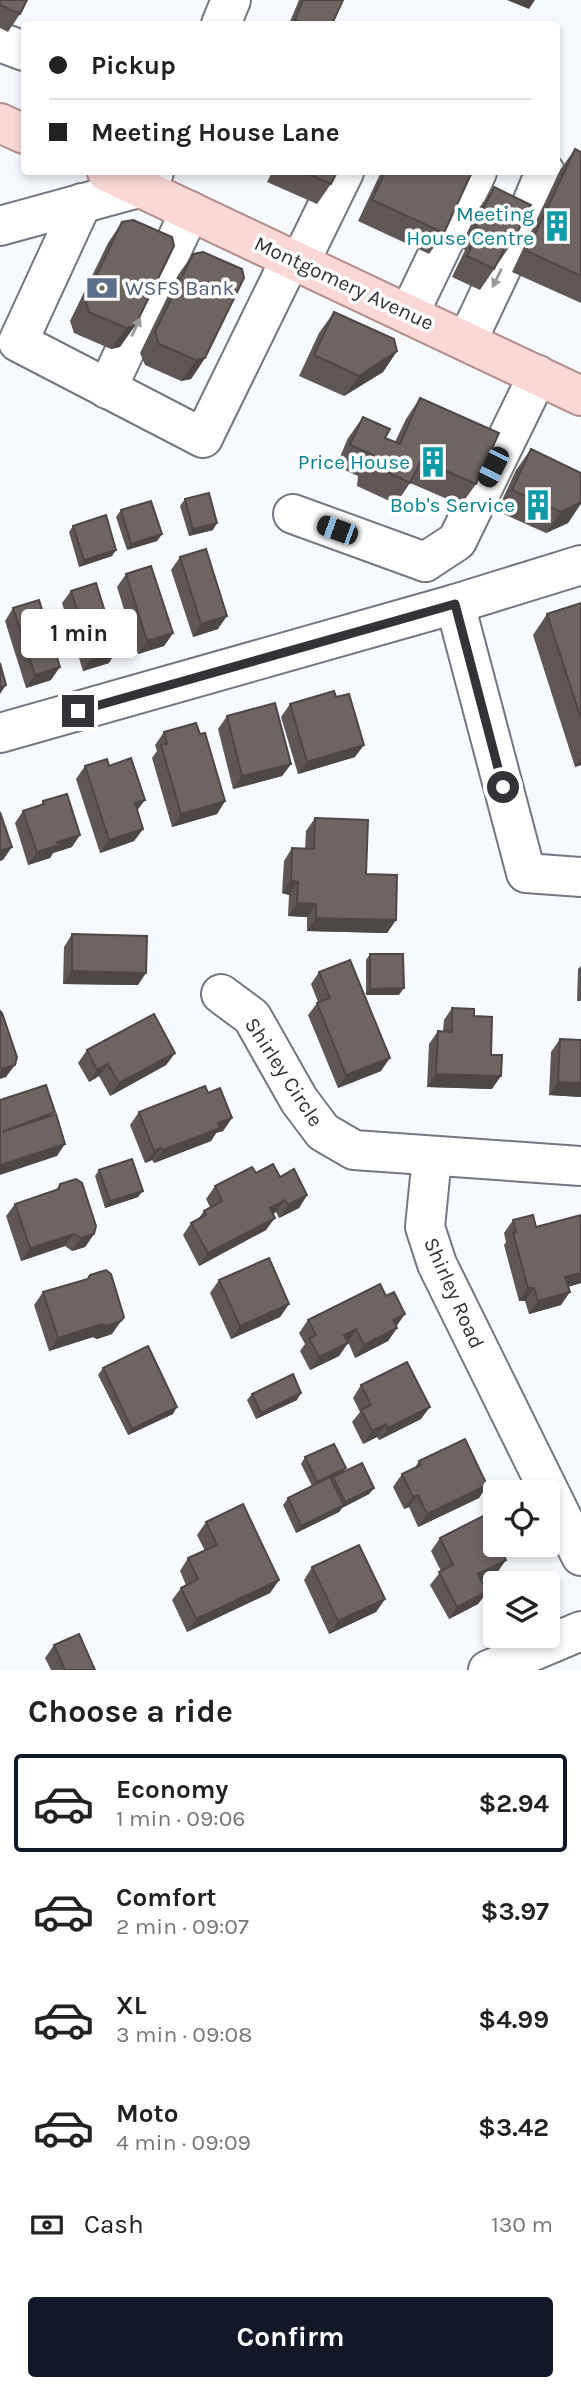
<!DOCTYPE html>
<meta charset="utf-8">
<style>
:root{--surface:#fff;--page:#f6f6f6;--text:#222;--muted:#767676;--line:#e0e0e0;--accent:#111827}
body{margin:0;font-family:Karla,sans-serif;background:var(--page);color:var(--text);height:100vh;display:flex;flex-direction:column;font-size:26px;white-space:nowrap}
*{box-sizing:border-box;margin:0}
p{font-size:23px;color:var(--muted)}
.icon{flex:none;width:38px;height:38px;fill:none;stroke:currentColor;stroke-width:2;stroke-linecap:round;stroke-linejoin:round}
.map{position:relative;height:1670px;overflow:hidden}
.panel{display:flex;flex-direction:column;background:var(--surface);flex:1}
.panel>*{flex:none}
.banner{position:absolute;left:21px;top:21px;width:539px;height:154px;border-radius:7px;box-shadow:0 4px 10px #0003;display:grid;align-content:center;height:154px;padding:0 28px;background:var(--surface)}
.buttons{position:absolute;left:483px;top:1480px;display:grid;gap:14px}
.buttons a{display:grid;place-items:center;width:77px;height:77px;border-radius:7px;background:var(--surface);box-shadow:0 4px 10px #0003;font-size:35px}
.end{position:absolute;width:32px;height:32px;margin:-16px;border:9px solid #313336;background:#fff;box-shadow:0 0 0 4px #fff}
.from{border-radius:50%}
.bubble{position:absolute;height:49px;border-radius:7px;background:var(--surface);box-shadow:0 4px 10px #0003;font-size:23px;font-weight:700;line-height:49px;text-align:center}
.car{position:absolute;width:21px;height:42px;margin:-21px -10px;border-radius:9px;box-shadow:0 0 5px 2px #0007;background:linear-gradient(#222 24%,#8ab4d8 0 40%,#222 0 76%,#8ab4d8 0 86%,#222 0)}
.banner b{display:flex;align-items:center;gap:24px;height:66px;font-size:26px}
.banner b+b{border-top:2px solid var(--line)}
.banner i{width:18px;height:18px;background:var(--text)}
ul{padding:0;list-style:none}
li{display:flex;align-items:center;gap:21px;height:98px;margin:0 14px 10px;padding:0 14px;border:4px solid transparent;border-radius:7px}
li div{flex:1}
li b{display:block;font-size:26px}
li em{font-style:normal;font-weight:700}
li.current{border-color:var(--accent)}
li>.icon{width:63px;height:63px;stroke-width:1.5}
h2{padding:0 28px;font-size:32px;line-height:84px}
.pay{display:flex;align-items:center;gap:18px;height:77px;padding:0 28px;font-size:26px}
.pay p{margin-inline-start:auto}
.cta{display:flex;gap:14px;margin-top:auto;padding:14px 28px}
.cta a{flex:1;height:80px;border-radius:7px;background:var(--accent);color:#fff;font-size:28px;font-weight:700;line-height:80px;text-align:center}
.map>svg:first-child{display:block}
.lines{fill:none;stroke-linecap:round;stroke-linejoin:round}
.minor-casing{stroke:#73777e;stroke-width:42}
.major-casing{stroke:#b08d8b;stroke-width:42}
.minor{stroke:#fff;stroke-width:38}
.major{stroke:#f9d8d5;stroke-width:38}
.wall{fill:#5f5755}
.shaded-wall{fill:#4d4745}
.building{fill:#6e6563;stroke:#4d4745;stroke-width:2}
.oneway{fill:#98999a}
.route{stroke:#313336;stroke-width:9}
.labels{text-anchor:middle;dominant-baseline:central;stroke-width:7;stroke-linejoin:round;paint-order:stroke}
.culture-label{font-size:21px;fill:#0d838f;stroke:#fff;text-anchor:end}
.street-label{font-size:21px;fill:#313336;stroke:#fff}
.service-label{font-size:21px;fill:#4e5e75;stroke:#fff;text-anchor:start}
</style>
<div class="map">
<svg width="581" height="1670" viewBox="0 0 581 1670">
<rect width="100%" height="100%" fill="#f6f9fe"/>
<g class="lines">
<defs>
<g id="minor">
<path d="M221,24L231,0"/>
<path d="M0,42L24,51"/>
<path d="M82,203L18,342L203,438L291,258"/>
<path d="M0,226L142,187L154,172"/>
<path d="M300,262L344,172"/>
<path d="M409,314L477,172"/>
<path d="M467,341L529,210L545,172"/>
<path d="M107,389L190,211"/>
<path d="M293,514L425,562"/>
<path d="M425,562L457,541L538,375"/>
<path d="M455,604L526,873L581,877"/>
<path d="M0,733L455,604L581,565"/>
<path d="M221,994L252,1017L299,1100L323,1132L354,1150L581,1166"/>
<path d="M432,1157L425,1227L437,1264L581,1556"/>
<path d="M488,1670L581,1631"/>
</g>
<g id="major">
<path d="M0,123L24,134"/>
<path d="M107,172L581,396"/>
</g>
</defs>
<use href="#minor" class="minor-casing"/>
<use href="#major" class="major-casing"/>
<use href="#minor" class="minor"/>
<use href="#major" class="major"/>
</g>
<g class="wall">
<path d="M0,0L20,14L8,32L0,28Z"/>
<path d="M299,0H343L332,24H289Z"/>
<path d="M575,149L581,152V303L512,272L560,170Z"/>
<path d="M272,172H337L331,184L317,204L267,182Z"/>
<path d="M381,172H472L444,233L429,254L358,221Z"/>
<path d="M494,187L512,243L480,290L452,277L465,250L460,247L479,208Z"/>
<path d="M122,222L172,237L120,347L111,349L74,333L70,321L108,243Z"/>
<path d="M193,254L205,358L191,379L181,381L145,365L140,353L178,275Z"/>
<path d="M334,312L397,351L383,372L344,396L299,376L319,333Z"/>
<path d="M420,398L476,484L461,505L410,483L396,504L357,486L358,476L336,466L348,438L363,417L385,438L395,442L406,419Z"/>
<path d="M531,449L581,473V504L568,523L546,533L497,511L516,470Z"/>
<path d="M185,499L213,530L189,536L180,506Z"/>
<path d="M121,510L162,534L157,541L127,550L116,517Z"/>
<path d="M73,526L112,556L79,567L69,532Z"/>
<path d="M180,557L218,629L193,637L171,570Z"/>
<path d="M126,574L173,633L164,646L138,654L117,587Z"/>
<path d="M71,591L109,663L83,671L62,603Z"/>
<path d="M581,603V765L575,767L533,635L547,614Z"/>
<path d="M13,608L51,680L26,688L5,621Z"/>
<path d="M290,704L355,757L298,774L281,717Z"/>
<path d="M227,716L291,764L282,776L233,789L218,729Z"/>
<path d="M164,732L225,801L217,814L172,827L152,758L157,751L155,745Z"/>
<path d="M85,766H109L137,811L143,829L134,841L100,853L76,779Z"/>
<path d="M43,801L72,847L53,853L50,858L28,865L15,823L23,811L40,806Z"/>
<path d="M315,818L366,874L396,920L387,933L307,931V917L288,916L289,895L282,893L284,861L292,848L305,849L306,831Z"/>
<path d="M72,934L138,985L63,984L64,947Z"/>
<path d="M370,954L399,995H366V960Z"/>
<path d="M581,966V1001H577L578,969Z"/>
<path d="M319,972L381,1071L338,1088L308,1015L318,1002L311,984Z"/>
<path d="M452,1008L474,1016L491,1055L492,1089L427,1087L429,1044L438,1031H443L444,1020Z"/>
<path d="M560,1039L581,1097L549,1095L551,1052Z"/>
<path d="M87,1050L175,1053L166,1065L110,1096L99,1076L89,1082L78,1063Z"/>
<path d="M208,1093L232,1118L223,1131L216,1133L211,1141L154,1163L152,1160L145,1163L130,1125L139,1112Z"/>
<path d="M99,1170L138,1197L105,1208L95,1176Z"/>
<path d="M256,1173L280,1177L307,1195L299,1208L279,1218L276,1212L273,1214L266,1230L199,1266L183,1235L191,1223L198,1219L204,1211L210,1207L206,1199L215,1186Z"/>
<path d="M60,1184L94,1234L85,1247L72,1251L65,1246L21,1261L6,1216L15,1204L56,1190Z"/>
<path d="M513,1220L536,1227L581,1283L568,1287L561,1305L529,1314L525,1301H519L504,1245L506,1242L504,1233Z"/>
<path d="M90,1275L112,1334L97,1339L93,1337L49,1351L34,1305L43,1292L87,1279Z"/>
<path d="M219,1280L289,1304L280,1317L231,1339L210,1293Z"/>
<path d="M308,1320L397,1327V1328L388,1341L355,1358L348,1342L339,1356L310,1370L300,1351L305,1344L299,1333Z"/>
<path d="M103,1368L173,1414L128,1435L98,1375Z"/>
<path d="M361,1385L421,1419L379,1440L377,1437L363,1444L352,1422L360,1412L353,1398Z"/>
<path d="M252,1394L297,1400L256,1419L247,1400Z"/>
<path d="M305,1457L343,1472L374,1488L369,1494L342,1508L339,1512L296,1533L283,1505L288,1498L312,1486L301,1464Z"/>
<path d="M419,1461L487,1485L479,1498L418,1527L409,1507L404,1509L393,1487L402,1474L414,1469Z"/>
<path d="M206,1522L279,1580L270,1593L187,1632L172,1600L181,1588L186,1585L180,1571L188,1558L205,1551L197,1535Z"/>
<path d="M440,1538L497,1573L481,1581L487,1592L478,1604L449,1619L430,1585L441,1571L431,1551Z"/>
<path d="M312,1567L385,1599L376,1612L329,1634L304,1580Z"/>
<path d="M54,1645L95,1670H51L45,1658Z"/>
</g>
<g class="shaded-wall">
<path d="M507,0H535L529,9Z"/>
<path d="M295,20L306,24H292Z"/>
<path d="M135,326L120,347L111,349L126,328Z"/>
<path d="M397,351L383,372L344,396L359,376Z"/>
<path d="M205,358L191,379L181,381L196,360Z"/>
<path d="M581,502L568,523L546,533L561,512Z"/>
<path d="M217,523L213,530L189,536L193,529Z"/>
<path d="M162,534L157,541L127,550L131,544Z"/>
<path d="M116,550L112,556L79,567L84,560Z"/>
<path d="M227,616L218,629L193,637L201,624Z"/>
<path d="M173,633L164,646L138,654L147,641Z"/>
<path d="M117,650L109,663L83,671L92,658Z"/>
<path d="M60,667L51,680L26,688L35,675Z"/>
<path d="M6,685L0,694V687Z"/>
<path d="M364,745L355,757L298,774L307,762Z"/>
<path d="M581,758V765L575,767Z"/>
<path d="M291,764L282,776L233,789L242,776Z"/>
<path d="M145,800L136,812L135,803Z"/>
<path d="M225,801L217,814L172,827L181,814Z"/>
<path d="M143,829L134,841L100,853L109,840Z"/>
<path d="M80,835L72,847L53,853L50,858L28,865L37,852L57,842Z"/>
<path d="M12,847L3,860L0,861V851Z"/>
<path d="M291,880L298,882L289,895L282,893Z"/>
<path d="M297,903L316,904L307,917L288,916Z"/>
<path d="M316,918L396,920L387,933L307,931Z"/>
<path d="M72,971L146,973L138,985L63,984Z"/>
<path d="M404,988L399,995H366L370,989Z"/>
<path d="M175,1053L166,1065L110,1096L119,1083Z"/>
<path d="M390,1058L381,1071L338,1088L346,1075Z"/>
<path d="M108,1064L99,1076L89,1082L97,1070Z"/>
<path d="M15,1065L6,1077L0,1079V1071L1,1069Z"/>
<path d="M436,1074L501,1076L492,1089L427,1087Z"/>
<path d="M558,1082L581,1083V1097L549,1095Z"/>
<path d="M232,1118L223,1131L216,1133L211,1141L154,1163L163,1150L218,1123Z"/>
<path d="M65,1144L57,1156L0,1175V1165Z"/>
<path d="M161,1148L152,1160L145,1163L154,1151Z"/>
<path d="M143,1191L138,1197L105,1208L110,1201Z"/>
<path d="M307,1195L299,1208L279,1218L288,1205Z"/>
<path d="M285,1200L276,1212L261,1220L270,1208Z"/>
<path d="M275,1218L266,1230L199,1266L208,1253Z"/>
<path d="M74,1234L65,1246L21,1261L30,1248Z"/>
<path d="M94,1234L85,1247L72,1251L81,1238Z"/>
<path d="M581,1273V1283L556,1290L565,1277Z"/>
<path d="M528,1288H534L525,1301H519Z"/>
<path d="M570,1292L561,1305L529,1314L538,1301Z"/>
<path d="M289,1304L280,1317L231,1339L240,1326Z"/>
<path d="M405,1314L396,1327L393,1320Z"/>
<path d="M124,1317L112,1334L97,1339L93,1337L49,1351L58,1338Z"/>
<path d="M397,1328L388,1341L355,1358L364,1345Z"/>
<path d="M356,1329L348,1342L344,1335Z"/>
<path d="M348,1343L339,1356L310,1370L319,1357Z"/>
<path d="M301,1393L297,1400L256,1419L261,1413Z"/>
<path d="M177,1407L173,1414L128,1435L132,1429Z"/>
<path d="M430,1407L421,1419L379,1440L388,1428Z"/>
<path d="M386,1424L377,1437L363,1444L372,1431Z"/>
<path d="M346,1468L341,1475L333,1477L331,1480L312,1488L317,1482Z"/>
<path d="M487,1485L479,1498L418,1527L427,1514Z"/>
<path d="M374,1488L369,1494L342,1508L339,1512L296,1533L301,1526L342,1506L345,1502Z"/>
<path d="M418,1495L409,1507L404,1509L413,1497Z"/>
<path d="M506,1560L497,1573L469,1587L478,1574Z"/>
<path d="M279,1580L270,1593L187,1632L196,1619Z"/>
<path d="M487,1592L478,1604L449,1619L457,1607Z"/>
<path d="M385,1599L376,1612L329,1634L338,1621Z"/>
</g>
<g class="building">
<path d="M0,0H27L20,14L0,5Z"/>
<path d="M303,0H343L332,24H306L295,20Z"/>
<path d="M575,149L581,152V276L527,251Z"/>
<path d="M304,172H337L331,184Z"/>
<path d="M385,172H472L444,233L372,200Z"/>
<path d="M494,187L531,205L512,243L508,241L494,269L467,256L480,229L475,226Z"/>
<path d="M133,220L172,237L174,246L135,326L126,328L89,312L85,300L122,222Z"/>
<path d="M203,252L242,269L244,278L205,358L196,360L159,344L155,332L193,254Z"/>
<path d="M334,312L394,339L397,351L359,376L314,355Z"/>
<path d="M420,398L499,433L476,484L421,460L410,483L372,465L373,455L350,445L363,417L390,429L385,438L400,444Z"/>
<path d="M531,449L581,473V502L561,512L512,490Z"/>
<path d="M209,493L217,523L193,529L185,499Z"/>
<path d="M151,501L162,534L131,544L121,510Z"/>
<path d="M106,515L116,550L84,560L73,526Z"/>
<path d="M206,549L227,616L201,624L180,557Z"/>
<path d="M151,566L173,633L147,641L126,574Z"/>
<path d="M96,583L117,650L92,658L71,591Z"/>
<path d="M39,600L60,667L35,675L13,608Z"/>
<path d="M581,603V719L547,614Z"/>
<path d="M0,663L6,685L0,687Z"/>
<path d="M334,691L336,697L349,694L364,745L307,762L290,704Z"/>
<path d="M275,703L291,764L242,776L227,716Z"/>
<path d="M196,723L200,734L205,733L225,801L181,814L161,745L167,744L164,732Z"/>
<path d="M131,758L145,800L135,803L143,829L109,840L85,766L107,759L109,766Z"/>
<path d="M67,794L80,835L57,842L59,845L37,852L23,811L44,804L43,801Z"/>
<path d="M0,812L12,847L0,851Z"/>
<path d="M315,818L368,820L366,874L397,875L396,920L316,918V904L297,903L298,882L291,880L292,848L314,849Z"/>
<path d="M72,934L147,936L146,973L72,971Z"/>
<path d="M370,954H403L404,988L370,989Z"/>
<path d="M350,960L390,1058L346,1075L317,1003L330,998L319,972Z"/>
<path d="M452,1008L474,1009V1016L492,1017L491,1055H502L501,1076L436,1074L438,1031L452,1032Z"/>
<path d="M0,1011L2,1013L17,1057L15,1065L1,1069L0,1068Z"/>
<path d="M154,1014L175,1053L119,1083L108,1064L97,1070L87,1050Z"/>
<path d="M560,1039L581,1040V1083L558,1082Z"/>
<path d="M46,1085L55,1112L2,1132L56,1114L65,1144L0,1165V1100Z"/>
<path d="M205,1086L208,1093L220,1088L232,1118L218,1123L220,1128L163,1150L161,1148L154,1151L139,1112Z"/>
<path d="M132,1159L143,1191L110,1201L99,1170Z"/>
<path d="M273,1164L280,1177L294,1169L307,1195L288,1205L285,1200L270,1208L275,1218L208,1253L191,1223L206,1215L204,1211L222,1201L215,1186L252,1167L256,1173Z"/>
<path d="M76,1179L82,1183L96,1226L94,1234L81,1238L74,1234L30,1248L15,1204L59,1189L60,1184Z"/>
<path d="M533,1215L536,1227L581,1215V1273L565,1277L570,1292L538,1301L534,1288H528L513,1233L516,1232L513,1220Z"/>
<path d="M269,1258L289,1304L240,1326L219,1280Z"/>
<path d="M106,1270L111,1274L124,1317L121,1321L106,1326L102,1324L58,1338L43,1292L88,1279L90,1275Z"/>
<path d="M380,1284L386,1296L394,1292L405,1314L393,1320L397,1328L364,1345L356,1329L344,1335L348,1343L319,1357L309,1338L316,1335L308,1320Z"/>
<path d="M148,1346L177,1407L132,1429L103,1368Z"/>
<path d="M407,1362L430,1407L388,1428L386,1424L372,1431L361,1410L371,1405L361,1385Z"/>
<path d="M293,1374L301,1393L261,1413L252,1394Z"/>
<path d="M465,1439L487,1485L427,1514L418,1495L413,1497L402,1474L421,1465L419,1461Z"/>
<path d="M334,1444L346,1468L317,1482L305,1457Z"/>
<path d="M362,1463L374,1488L345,1502L333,1477Z"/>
<path d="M330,1477L344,1505L301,1526L288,1498Z"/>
<path d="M243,1504L279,1580L196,1619L181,1588L198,1579L188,1558L217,1545L206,1522Z"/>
<path d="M483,1516L495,1540V1545H498L506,1560L478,1574L487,1592L457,1607L439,1572L453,1565L440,1538Z"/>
<path d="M359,1545L385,1599L338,1621L312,1567Z"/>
<path d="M79,1634L95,1670H65L54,1645Z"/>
</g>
<defs><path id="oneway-solid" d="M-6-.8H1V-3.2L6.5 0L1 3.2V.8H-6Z" transform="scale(1.75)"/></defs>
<g class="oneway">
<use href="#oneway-solid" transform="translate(497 278) rotate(116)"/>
<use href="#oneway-solid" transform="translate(136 327) rotate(-65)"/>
</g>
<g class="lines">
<path class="route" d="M78,711L455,604L503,787"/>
</g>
<defs>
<symbol id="building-bare" viewBox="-9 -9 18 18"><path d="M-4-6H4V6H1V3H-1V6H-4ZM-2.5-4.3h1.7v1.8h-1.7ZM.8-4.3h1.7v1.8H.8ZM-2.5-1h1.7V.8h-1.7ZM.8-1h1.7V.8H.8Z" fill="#0f9aa8" stroke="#fff" stroke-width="2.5" paint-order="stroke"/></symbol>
<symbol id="bank-bare" viewBox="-9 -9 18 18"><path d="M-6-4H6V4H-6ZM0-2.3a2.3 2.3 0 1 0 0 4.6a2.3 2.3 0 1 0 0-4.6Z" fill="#5c6f8a" stroke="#fff" stroke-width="2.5" paint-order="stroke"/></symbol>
</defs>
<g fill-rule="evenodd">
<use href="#building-bare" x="535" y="204" width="44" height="44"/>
<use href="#bank-bare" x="80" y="266" width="44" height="44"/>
<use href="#building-bare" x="411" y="440" width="44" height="44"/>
<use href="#building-bare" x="516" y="483" width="44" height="44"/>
</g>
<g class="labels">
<g class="culture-label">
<text x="534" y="214">Meeting<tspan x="534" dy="24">House Centre</tspan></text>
<text x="410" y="462">Price House</text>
<text x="515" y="505">Bob's Service</text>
</g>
<g class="street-label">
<text transform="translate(344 283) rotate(25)">Montgomery Avenue</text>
<text transform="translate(284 1072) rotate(57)">Shirley Circle</text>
<text transform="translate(454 1293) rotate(66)">Shirley Road</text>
</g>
<g class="service-label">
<text x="125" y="288">WSFS Bank</text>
</g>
</g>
</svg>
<div class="buttons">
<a><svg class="icon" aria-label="locate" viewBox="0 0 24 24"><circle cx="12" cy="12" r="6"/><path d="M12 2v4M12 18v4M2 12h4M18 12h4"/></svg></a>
<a><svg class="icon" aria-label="layers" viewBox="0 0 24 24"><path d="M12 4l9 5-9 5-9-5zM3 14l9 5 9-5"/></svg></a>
</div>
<i class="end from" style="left:503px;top:787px"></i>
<i class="end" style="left:78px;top:711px"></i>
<div class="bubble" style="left:21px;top:609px;width:116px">1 min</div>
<i class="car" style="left:493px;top:467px;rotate:206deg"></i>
<i class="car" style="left:337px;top:530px;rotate:290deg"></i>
<div class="banner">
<b><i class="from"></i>Pickup</b>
<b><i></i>Meeting House Lane</b>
</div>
</div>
<section class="panel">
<h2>Choose a ride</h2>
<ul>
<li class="current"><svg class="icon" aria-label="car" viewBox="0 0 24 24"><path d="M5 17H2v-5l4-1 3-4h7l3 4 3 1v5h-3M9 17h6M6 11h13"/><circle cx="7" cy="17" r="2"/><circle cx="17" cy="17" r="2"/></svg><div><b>Economy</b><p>1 min · 09:06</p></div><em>$2.94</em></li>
<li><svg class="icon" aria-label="car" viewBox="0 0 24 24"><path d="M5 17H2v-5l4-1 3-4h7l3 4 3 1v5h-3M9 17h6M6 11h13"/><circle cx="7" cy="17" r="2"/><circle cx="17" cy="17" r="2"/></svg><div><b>Comfort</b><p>2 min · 09:07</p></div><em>$3.97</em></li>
<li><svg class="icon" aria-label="car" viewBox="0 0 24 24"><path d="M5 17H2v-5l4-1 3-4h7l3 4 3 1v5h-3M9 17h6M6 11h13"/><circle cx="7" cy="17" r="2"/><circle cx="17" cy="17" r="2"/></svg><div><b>XL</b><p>3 min · 09:08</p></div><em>$4.99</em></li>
<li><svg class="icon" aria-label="car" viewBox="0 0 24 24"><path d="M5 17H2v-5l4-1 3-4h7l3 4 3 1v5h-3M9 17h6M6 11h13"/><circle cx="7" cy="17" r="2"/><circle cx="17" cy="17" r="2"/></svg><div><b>Moto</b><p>4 min · 09:09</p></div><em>$3.42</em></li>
</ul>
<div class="pay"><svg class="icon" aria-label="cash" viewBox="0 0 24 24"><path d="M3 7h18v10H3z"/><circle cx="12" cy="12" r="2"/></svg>Cash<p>130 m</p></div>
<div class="cta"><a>Confirm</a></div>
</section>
